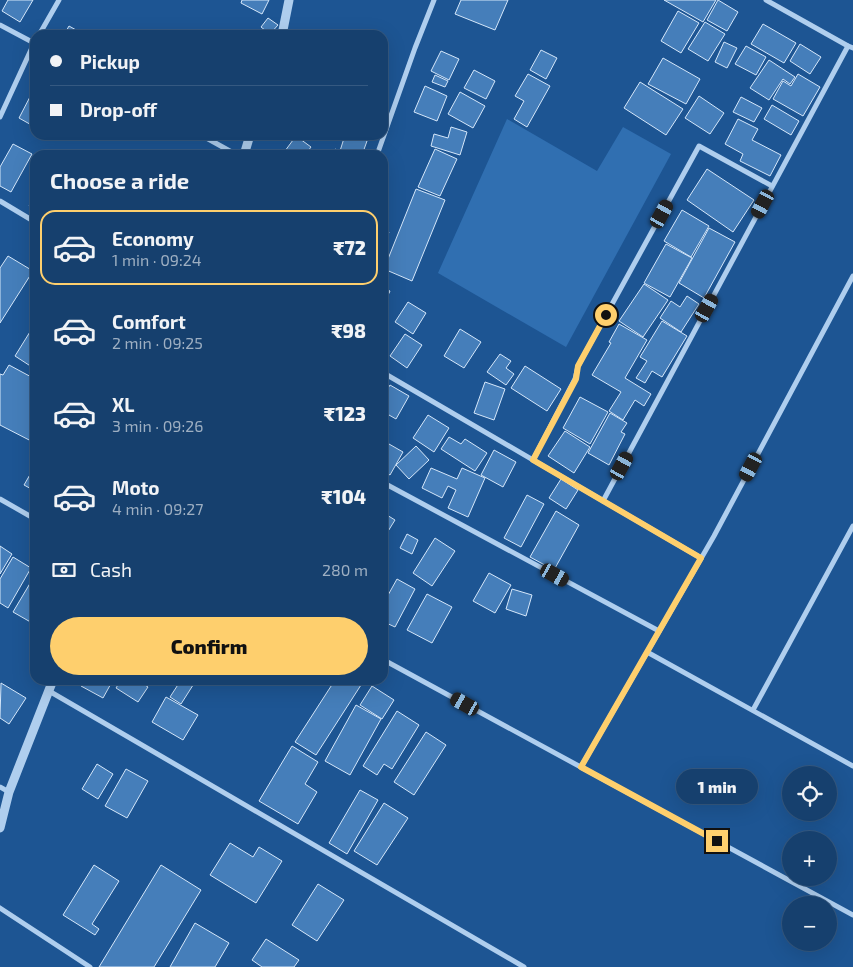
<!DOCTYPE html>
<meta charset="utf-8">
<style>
:root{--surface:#16406e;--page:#234b76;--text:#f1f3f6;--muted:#9eafc2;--line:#355981;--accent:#fecf6d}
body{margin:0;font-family:"Exo 2",sans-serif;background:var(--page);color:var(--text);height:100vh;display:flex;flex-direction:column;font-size:19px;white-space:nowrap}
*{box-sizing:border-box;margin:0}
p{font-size:16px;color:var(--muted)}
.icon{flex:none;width:28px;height:28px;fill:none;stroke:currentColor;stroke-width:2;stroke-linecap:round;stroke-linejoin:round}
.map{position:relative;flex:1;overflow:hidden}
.sheet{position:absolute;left:30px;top:150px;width:358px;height:535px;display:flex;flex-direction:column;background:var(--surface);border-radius:15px;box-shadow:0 5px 20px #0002,0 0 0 1px var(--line)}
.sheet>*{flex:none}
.banner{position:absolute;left:30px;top:30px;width:358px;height:110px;border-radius:15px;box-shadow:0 5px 20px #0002,0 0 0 1px var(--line);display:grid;align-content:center;height:110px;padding:0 20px;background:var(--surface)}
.buttons{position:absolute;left:782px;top:766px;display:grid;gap:10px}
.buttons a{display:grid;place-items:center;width:55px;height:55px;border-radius:50%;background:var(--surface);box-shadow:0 5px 20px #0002,0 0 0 1px var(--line);font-size:25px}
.end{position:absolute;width:22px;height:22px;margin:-11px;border:6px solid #fecf6d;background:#111;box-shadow:0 0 0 2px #111}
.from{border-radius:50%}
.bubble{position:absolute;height:35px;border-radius:18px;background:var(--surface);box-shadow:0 5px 20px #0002,0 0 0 1px var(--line);font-size:16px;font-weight:800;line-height:35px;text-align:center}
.car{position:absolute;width:15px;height:30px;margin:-15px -8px;border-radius:6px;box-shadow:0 0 4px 1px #0007;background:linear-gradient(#222 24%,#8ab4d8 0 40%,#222 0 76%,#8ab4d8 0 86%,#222 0)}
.banner b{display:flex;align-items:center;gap:18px;height:48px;font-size:19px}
.banner b+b{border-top:1px solid var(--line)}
.banner i{width:12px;height:12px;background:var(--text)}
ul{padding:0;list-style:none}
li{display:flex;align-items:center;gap:15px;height:75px;margin:0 10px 8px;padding:0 10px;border:2px solid transparent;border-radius:15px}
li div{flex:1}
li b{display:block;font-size:19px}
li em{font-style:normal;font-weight:800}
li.on{border-color:var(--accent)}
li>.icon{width:45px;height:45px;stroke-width:1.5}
h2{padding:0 20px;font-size:22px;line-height:60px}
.pay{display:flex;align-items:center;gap:12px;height:55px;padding:0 20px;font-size:19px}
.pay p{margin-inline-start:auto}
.button{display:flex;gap:10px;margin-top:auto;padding:10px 20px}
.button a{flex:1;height:58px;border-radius:30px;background:var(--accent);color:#111;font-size:20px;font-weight:800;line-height:58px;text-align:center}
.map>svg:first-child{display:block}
.green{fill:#306fb1}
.building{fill:#457eba;stroke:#d5e7fa}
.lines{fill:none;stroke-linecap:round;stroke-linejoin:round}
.minor{stroke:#afceee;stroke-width:5}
.tertiary{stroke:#afceee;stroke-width:9}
.route{stroke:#fecf6d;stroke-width:6}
</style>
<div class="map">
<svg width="853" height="967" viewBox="0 0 853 967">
<rect width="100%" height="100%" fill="#1d5593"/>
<path class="green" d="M507,119L597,171L623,127L671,154L566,347L438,273Z"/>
<g class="building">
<path d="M8,0H33L20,22L2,11Z"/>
<path d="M242,0H269L262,14L241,3Z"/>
<path d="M461,0H508L495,30L455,14Z"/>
<path d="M664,0H716L703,22Z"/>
<path d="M718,0L738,12L727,31L707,20Z"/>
<path d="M678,11L699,23L681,53L661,41Z"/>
<path d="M268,18L278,25L270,34L261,27Z"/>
<path d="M705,22L725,34L708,61L688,49Z"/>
<path d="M763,24L796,43L784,63L751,44Z"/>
<path d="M69,26L85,35H64Z"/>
<path d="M724,42L737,48L727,68L715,62Z"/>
<path d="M800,44L821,57L810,74L790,61Z"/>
<path d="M746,46L766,57L756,75L735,64Z"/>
<path d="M541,50L557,58L546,79L530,70Z"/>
<path d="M441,51L459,59L449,80L431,71Z"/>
<path d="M663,58L700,79L686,104L648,84Z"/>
<path d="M769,60L795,77L790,84L783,79L769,100L750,88Z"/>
<path d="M474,70L495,81L486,99L464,88Z"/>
<path d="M528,74L550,86L527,127L514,119L524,101L515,96Z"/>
<path d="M798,74L820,87L803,116L773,99L783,81L791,86Z"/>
<path d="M435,75L448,81L445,87L432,82Z"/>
<path d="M640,82L683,109L666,135L624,108Z"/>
<path d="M425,86L447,96L437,121L414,112Z"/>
<path d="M460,92L485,106L473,128L448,114Z"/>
<path d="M32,93L35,94V127L19,118Z"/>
<path d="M699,96L724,113L710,134L685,118Z"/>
<path d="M741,97L762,108L754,122L733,112Z"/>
<path d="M772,105L799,121L791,135L764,119Z"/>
<path d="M738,119L758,129L752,140L781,155L770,176L740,161L743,154L725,144Z"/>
<path d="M451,127L467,132L460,155L431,146L434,134L448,138Z"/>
<path d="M345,135H351L367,141L362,155H333L335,149L340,151Z"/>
<path d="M296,136L311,147L305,155H282Z"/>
<path d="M13,144L32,154L11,192L0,186V167Z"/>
<path d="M435,149L457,159L440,196L418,187Z"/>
<path d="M707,169L754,200L733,232L687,200Z"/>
<path d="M416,189L445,200L412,281L384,269Z"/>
<path d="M35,197V210L29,206Z"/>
<path d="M682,210L709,226L691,257L664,241Z"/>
<path d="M709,228L735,242L704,298L679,283Z"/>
<path d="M382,229L389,232L382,248Z"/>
<path d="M666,244L692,258L670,297L644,283Z"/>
<path d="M8,256L33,271L0,323V268Z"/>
<path d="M644,284L668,300L643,337L619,321Z"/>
<path d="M382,288L390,291L382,308Z"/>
<path d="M687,296L699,304L681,332L660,318L671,301L680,307Z"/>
<path d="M408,302L426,313L413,334L395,322Z"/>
<path d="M662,321L687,336L662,377L652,371L645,383L636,378L647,361L640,357Z"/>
<path d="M619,324L647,340L625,378L651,394L644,406L635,400L623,420L609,411L621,392L592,375L611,343L609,342Z"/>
<path d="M33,327L35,329V369L15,356Z"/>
<path d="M460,329L481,342L464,368L444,356Z"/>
<path d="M405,334L422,345L407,368L390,356Z"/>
<path d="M500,354L511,361L506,368L514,374L506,385L487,372Z"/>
<path d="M9,365L35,379L34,389L35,390V443L0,425V374L3,375Z"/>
<path d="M525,366L561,389L547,411L511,388Z"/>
<path d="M485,382L505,389L494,420L474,413Z"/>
<path d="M390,385L409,396L396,419L382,411V398Z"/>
<path d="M580,397L608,412L590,444L563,428Z"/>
<path d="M610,413L627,423L621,432L625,434L609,465L588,453Z"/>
<path d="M428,415L449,428L434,452L413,438Z"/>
<path d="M565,431L590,447L574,473L548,456Z"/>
<path d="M449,437L461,444L465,439L487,453L475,471L441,449Z"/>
<path d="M382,440L403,452L390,475L382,470Z"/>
<path d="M416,446L429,460L409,479L396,465Z"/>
<path d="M494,450L516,462L503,487L481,475Z"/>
<path d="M35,466V491L24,485Z"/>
<path d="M431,468L457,479L462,468L485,478L468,517L448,508L456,490L448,486L442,498L422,488Z"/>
<path d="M561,479L578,490L566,509L549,498Z"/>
<path d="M527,495L544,504L521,547L504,538Z"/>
<path d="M556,511L579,525L554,570L530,557Z"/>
<path d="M382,512L395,520L382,541Z"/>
<path d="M407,534L418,540L412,554L400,548Z"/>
<path d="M435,538L455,551L432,586L413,573Z"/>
<path d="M0,546L12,554L0,574Z"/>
<path d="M13,557L31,568L8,608L0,603V579Z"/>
<path d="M489,573L511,585L495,613L473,601Z"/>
<path d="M35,575V622L34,624L13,612Z"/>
<path d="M397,579L415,589L395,627L382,621V594L387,597Z"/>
<path d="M512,589L532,595L526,616L506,609Z"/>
<path d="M427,594L452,607L432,643L407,630Z"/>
<path d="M84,680H113L103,698L81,686Z"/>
<path d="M121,680H137L148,687L138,702L116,688Z"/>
<path d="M181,680H191L195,682L181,704L170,697Z"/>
<path d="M335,680H352L361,685L316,755L295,742Z"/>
<path d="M1,683L26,698L9,724L0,718Z"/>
<path d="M372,686L394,700L382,719L360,705Z"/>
<path d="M166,697L198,715L183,740L152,722Z"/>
<path d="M356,705L381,719L350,775L325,761Z"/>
<path d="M397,711L419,725L392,769L384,764L377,775L363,766Z"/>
<path d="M426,732L446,745L414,795L394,782Z"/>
<path d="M292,746L318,762L305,784L317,792L298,824L259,801Z"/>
<path d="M97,764L113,774L98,799L82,789Z"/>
<path d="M126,769L148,781L127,818L105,806Z"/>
<path d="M360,790L378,800L347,854L329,843Z"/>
<path d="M384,803L408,818L377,865L354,851Z"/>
<path d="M230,843L253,857L259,847L282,861L256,903L210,875Z"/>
<path d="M94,865L119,881L92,924L99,929L95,935L63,915Z"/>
<path d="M161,865L201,890L154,967H99Z"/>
<path d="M318,884L344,900L317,941L292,925Z"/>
<path d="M195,923L229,943L215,967H170Z"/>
<path d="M266,939L299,960L294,967H262L252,960Z"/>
</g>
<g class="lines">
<g class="minor">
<path d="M766,0L848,46"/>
<path d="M0,25L34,43"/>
<path d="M39,35L59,0"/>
<path d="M0,117L35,41"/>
<path d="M201,135L237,155"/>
<path d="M377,155L415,48L434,0"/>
<path d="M0,201L35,222"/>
<path d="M382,372L701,558"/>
<path d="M533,460L575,379L578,366L699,146L772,186"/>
<path d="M382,482L659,631"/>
<path d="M0,499L35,519"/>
<path d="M603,501L848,46L853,48"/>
<path d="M647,652L853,766"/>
<path d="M382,659L853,915"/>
<path d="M49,691L524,967"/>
<path d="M753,710L853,526"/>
<path d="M581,767L714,536L853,276"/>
<path d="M0,787L9,792"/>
<path d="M0,908L90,967"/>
</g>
<g class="tertiary">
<path d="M282,35L289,0"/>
<path d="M244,155L250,135"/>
<path d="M0,828L9,792L53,680"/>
</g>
</g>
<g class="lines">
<path class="route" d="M606,315L578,366L576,379L533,460L701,558L581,767L717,841"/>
</g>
</svg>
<div class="buttons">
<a><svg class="icon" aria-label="locate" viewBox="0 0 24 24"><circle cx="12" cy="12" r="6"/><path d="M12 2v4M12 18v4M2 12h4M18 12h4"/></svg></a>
<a>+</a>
<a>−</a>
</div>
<i class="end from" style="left:606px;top:315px"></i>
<i class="end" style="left:717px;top:841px"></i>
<div class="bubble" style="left:676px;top:769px;width:82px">1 min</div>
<i class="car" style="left:763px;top:204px;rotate:208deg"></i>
<i class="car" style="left:662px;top:214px;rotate:29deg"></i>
<i class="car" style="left:707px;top:308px;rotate:29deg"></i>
<i class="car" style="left:622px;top:466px;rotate:29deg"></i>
<i class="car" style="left:751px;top:467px;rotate:208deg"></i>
<i class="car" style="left:555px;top:575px;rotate:119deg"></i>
<i class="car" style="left:465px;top:704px;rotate:299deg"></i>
<div class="banner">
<b><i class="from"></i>Pickup</b>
<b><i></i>Drop-off</b>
</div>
<section class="sheet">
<h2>Choose a ride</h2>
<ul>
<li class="on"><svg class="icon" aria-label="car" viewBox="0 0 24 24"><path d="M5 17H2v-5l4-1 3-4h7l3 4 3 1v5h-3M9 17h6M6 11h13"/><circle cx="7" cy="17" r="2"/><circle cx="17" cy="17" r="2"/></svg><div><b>Economy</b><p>1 min · 09:24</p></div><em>₹72</em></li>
<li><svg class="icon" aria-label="car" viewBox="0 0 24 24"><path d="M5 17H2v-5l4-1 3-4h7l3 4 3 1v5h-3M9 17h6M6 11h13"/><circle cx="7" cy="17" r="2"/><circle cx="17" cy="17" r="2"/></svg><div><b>Comfort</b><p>2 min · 09:25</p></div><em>₹98</em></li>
<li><svg class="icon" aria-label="car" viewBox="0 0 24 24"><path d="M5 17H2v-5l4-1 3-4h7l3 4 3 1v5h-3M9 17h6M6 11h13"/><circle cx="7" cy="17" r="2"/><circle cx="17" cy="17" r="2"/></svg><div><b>XL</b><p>3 min · 09:26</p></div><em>₹123</em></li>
<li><svg class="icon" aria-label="car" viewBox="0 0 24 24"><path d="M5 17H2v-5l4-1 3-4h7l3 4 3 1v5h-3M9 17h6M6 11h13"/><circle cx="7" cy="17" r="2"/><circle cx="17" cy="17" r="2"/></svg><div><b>Moto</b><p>4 min · 09:27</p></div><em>₹104</em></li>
</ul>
<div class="pay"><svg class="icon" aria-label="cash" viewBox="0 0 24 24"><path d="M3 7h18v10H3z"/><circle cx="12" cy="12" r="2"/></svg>Cash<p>280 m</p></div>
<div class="button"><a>Confirm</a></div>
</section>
</div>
